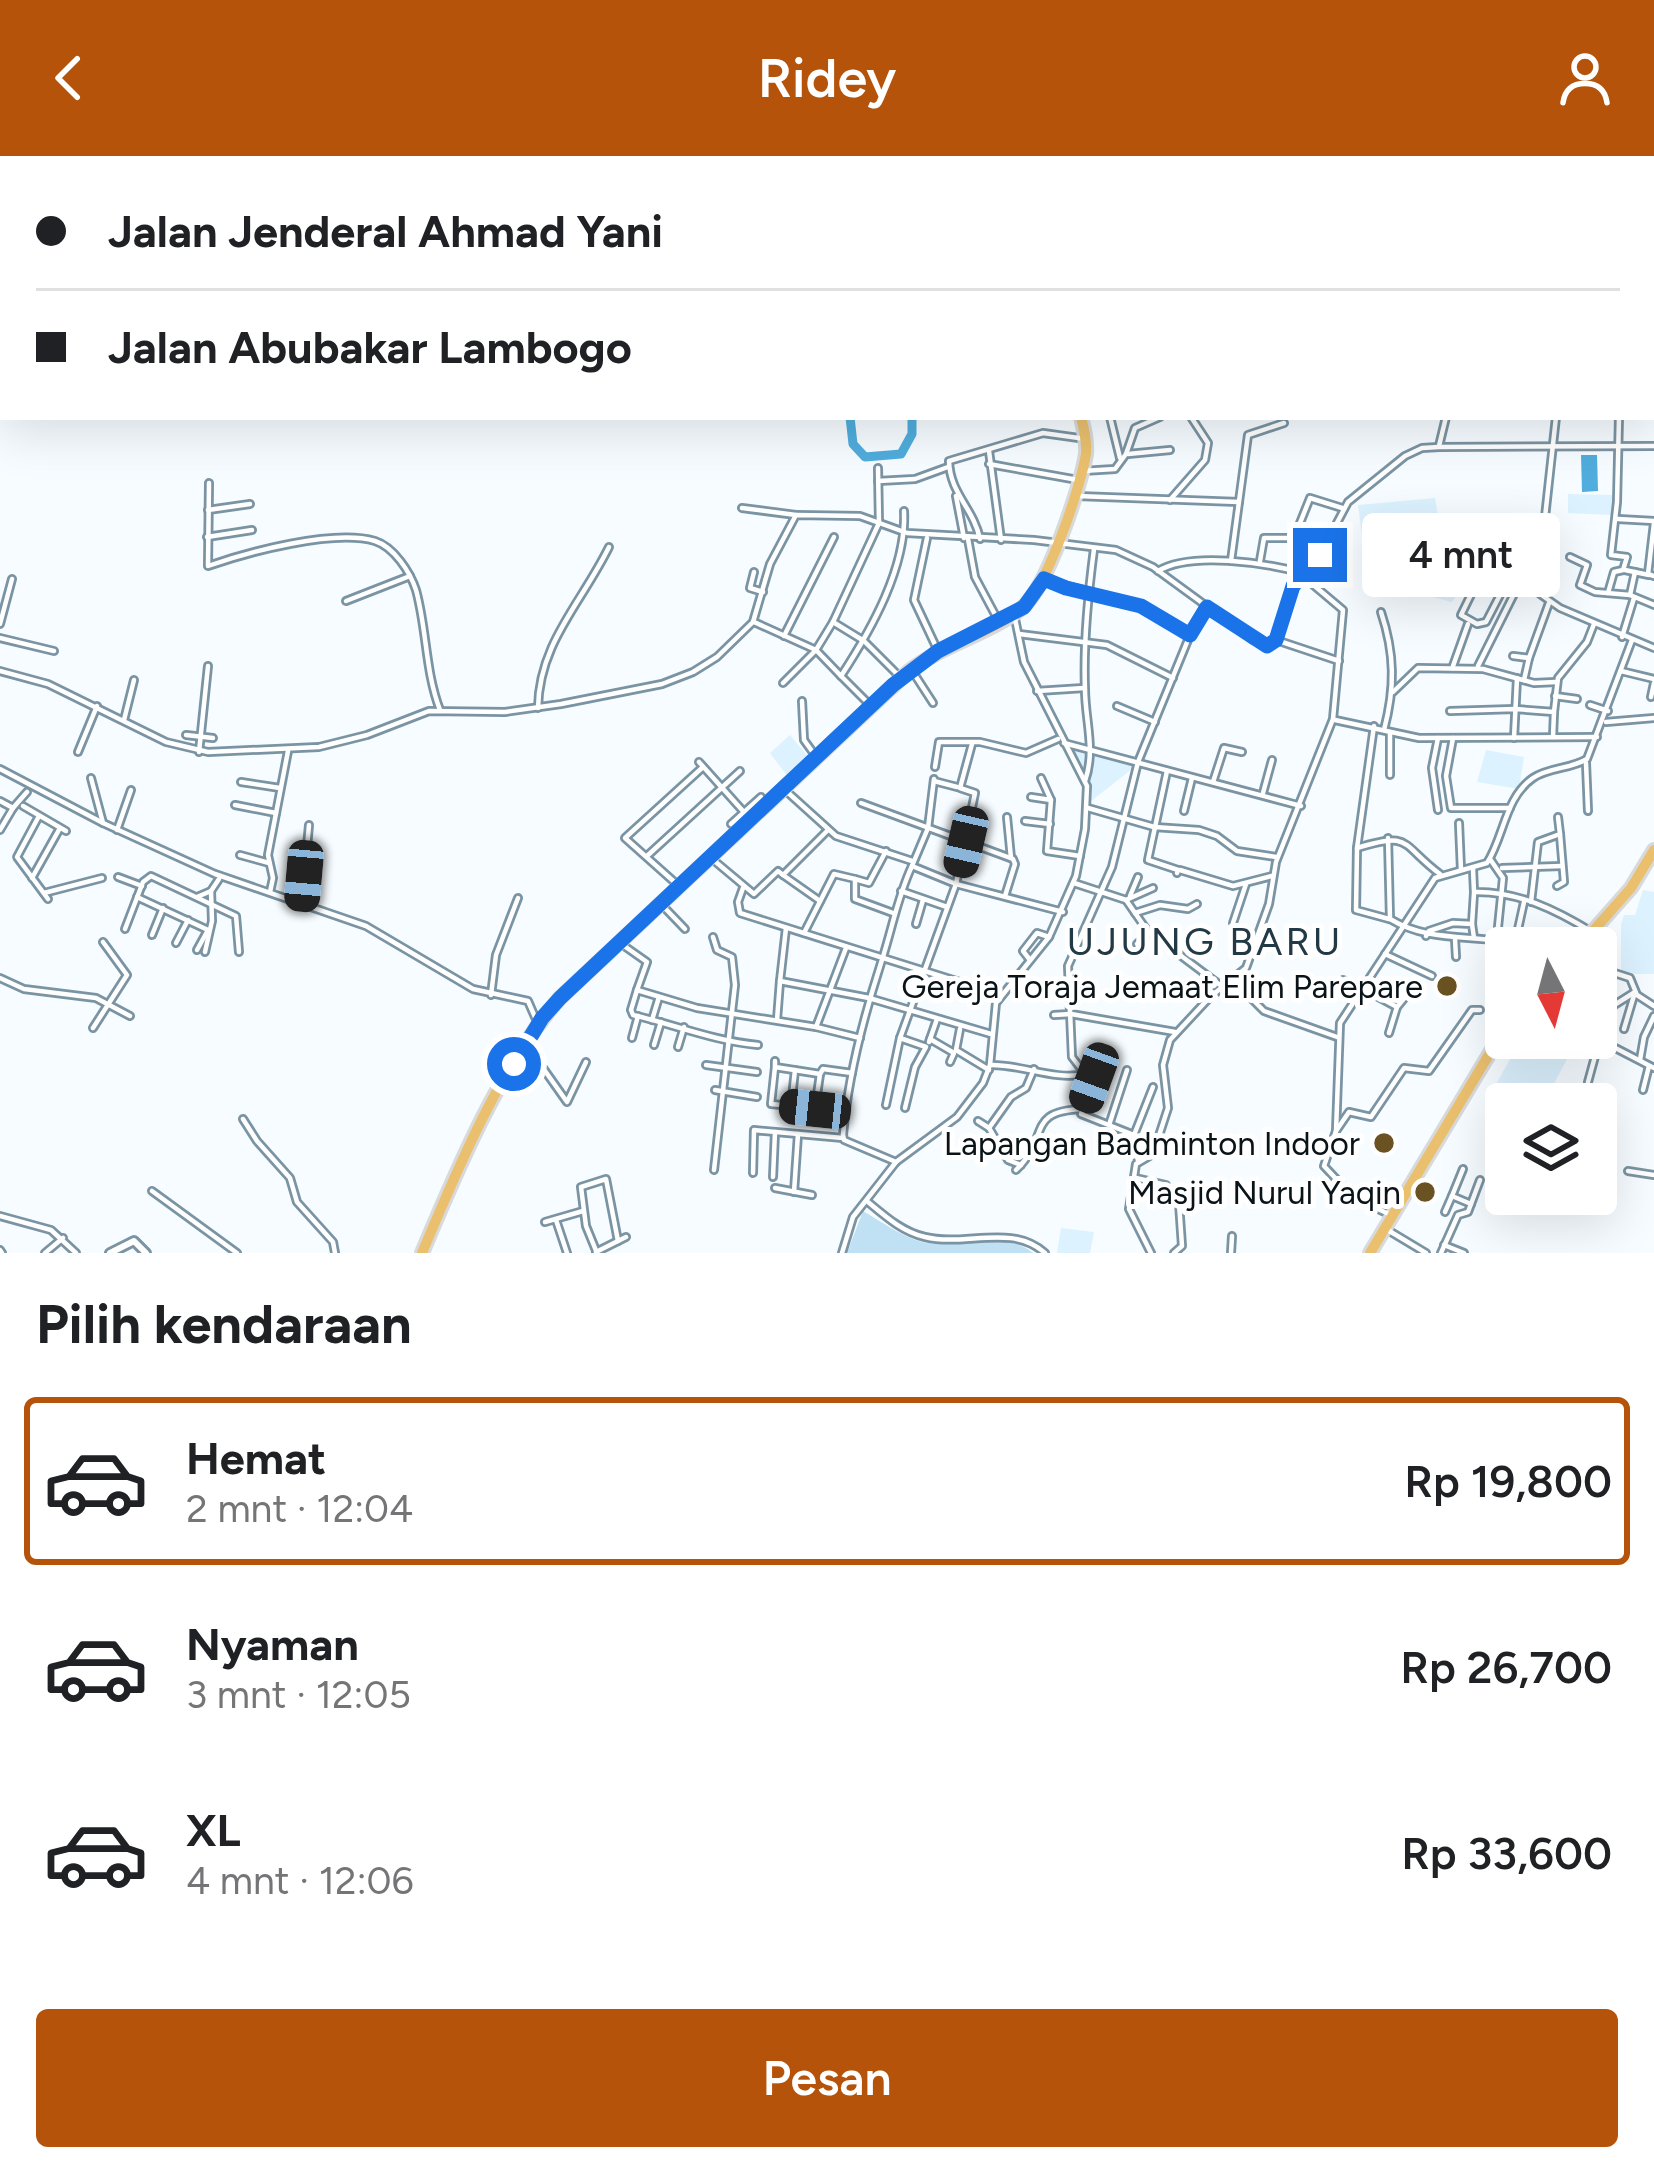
<!DOCTYPE html>
<html lang="id">
<meta charset="utf-8">
<style>
:root{--surface:#fff;--page:#f2f2f2;--text:#202124;--muted:#757577;--line:#e0e0e0;--accent:#b45309}
body{margin:0;font-family:Figtree,sans-serif;background:var(--page);color:var(--text);height:100vh;display:flex;flex-direction:column;font-size:45px;white-space:nowrap}
*{box-sizing:border-box;margin:0}
p{font-size:39px;color:var(--muted)}
.icon{flex:none;width:66px;height:66px;fill:none;stroke:currentColor;stroke-width:2;stroke-linecap:round;stroke-linejoin:round}
.map{position:relative;height:1097px;overflow:hidden}
.side{display:flex;flex-direction:column;background:var(--surface);flex:1}
.side>*{flex:none}
.top-card{position:absolute;left:0px;top:0px;width:1656px;height:264px;box-shadow:0 12px 48px #0002;display:grid;align-content:center;height:264px;padding:0 36px;background:var(--surface)}
.needle{width:78px;rotate:174deg}
.buttons{position:absolute;left:1485px;top:771px;display:grid;gap:24px}
.buttons a{display:grid;place-items:center;width:132px;height:132px;border-radius:12px;background:var(--surface);box-shadow:0 12px 48px #0002;font-size:60px}
.end{position:absolute;width:54px;height:54px;margin:-27px;border:15px solid #1a73e8;background:#fff;box-shadow:0 0 0 6px #fff}
.from{border-radius:50%}
.bubble{position:absolute;height:84px;border-radius:12px;background:var(--surface);box-shadow:0 12px 48px #0002;font-size:39px;font-weight:600;line-height:84px;text-align:center}
.car{position:absolute;width:36px;height:72px;margin:-36px -18px;border-radius:15px;box-shadow:0 0 9px 3px #0007;background:linear-gradient(#222 24%,#8ab4d8 0 40%,#222 0 76%,#8ab4d8 0 86%,#222 0)}
.top-card b{display:flex;align-items:center;gap:42px;height:114px;font-size:45px}
.top-card b+b{border-top:3px solid var(--line)}
.top-card i{width:30px;height:30px;background:var(--text)}
ul{padding:0;list-style:none}
li{display:flex;align-items:center;gap:36px;height:168px;margin:0 24px 18px;padding:0 12px;border:6px solid transparent;border-radius:12px}
li div{flex:1}
li b{display:block;font-size:45px}
li em{font-style:normal;font-weight:600}
li.active{border-color:var(--accent)}
li>.icon{width:108px;height:108px;stroke-width:1.5}
h2{padding:0 36px;font-size:54px;line-height:144px}
.cta{display:flex;gap:24px;margin-top:auto;padding:24px 36px}
.cta a{flex:1;height:138px;border-radius:12px;background:var(--accent);color:#fff;font-size:48px;font-weight:600;line-height:138px;text-align:center}
header{display:flex;justify-content:space-between;align-items:center;height:156px;padding:0 36px;background:var(--accent);color:#fff;font-size:54px;font-weight:600}
.map>svg:first-child{display:block}
.built{fill:#ddf2ff}
.green{fill:#c0e0f3}
.water{fill:#50addd}
.lines{fill:none;stroke-linecap:round;stroke-linejoin:round}
.river{stroke:#50addd;stroke-width:9}
.minor-casing{stroke:#7b94a3;stroke-width:10}
.tertiary-casing{stroke:#7b94a3;stroke-width:12}
.secondary-casing{stroke:#7b94a3;stroke-width:14}
.trunk-casing{stroke:#d8d9da;stroke-width:16}
.minor{stroke:#fff;stroke-width:4.5}
.tertiary{stroke:#fff;stroke-width:6}
.secondary{stroke:#fff;stroke-width:8}
.trunk{stroke:#eac06e;stroke-width:10}
.route{stroke:#1a73e8;stroke-width:15}
.poi-dot{fill:#6b5223;stroke:#fff;stroke-width:4.5}
.labels{text-anchor:middle;dominant-baseline:central;stroke-width:10;stroke-linejoin:round;paint-order:stroke}
.poi-label{font-size:33px;fill:#091318;stroke:#fff;text-anchor:end}
.quarter-label{font-size:39px;letter-spacing:3px;fill:#223946;stroke:#fff}
</style>
<header><svg class="icon" aria-label="back" viewBox="0 0 24 24"><path d="M15 5l-7 7 7 7"/></svg>Ridey<svg class="icon" aria-label="person" viewBox="0 0 24 24"><circle cx="12" cy="8" r="4"/><path d="M4 21q1-7 8-7t8 7"/></svg></header>
<div class="map">
<svg width="1654" height="1097" viewBox="0 0 1654 1097">
<rect width="100%" height="100%" fill="#f6fcff"/>
<g class="built">
<path d="M1568,338L1613,339V359L1568,357Z"/>
<path d="M1435,342L1439,365L1512,363L1542,366L1536,412L1503,400L1479,382L1465,424L1452,446L1421,438L1362,430L1363,387L1358,349Z"/>
<path d="M790,579L810,603L788,621L770,597Z"/>
<path d="M1059,580L1092,592L1141,606L1086,649L1088,635Z"/>
<path d="M1486,594L1524,601L1519,633L1477,626Z"/>
<path d="M1643,734L1654,736V818H1621V768L1624,759H1635Z"/>
<path d="M1522,882H1558L1574,890L1543,948H1512L1491,937Z"/>
<path d="M1504,1000L1506,1038H1515L1507,1057L1485,1049Z"/>
<path d="M1061,1072L1094,1076L1090,1097H1057Z"/>
</g>
<path class="green" d="M863,1055C882,1066 901,1080 922,1086C955,1094 1005,1073 1033,1097H847Z"/>
<path class="water" d="M1581,299H1597L1598,335L1582,336Z"/>
<g class="lines">
<g class="river">
<path d="M889,0L890,3"/>
<path d="M0,232L3,233"/>
<path d="M850,261L853,288L865,301L901,298L912,278V261"/>
</g>
<defs>
<g id="minor">
<path d="M1566,0L1569,3"/>
<path d="M17,3V0"/>
<path d="M67,3V0"/>
<path d="M638,3L640,0"/>
<path d="M669,3L670,0"/>
<path d="M692,3L693,0"/>
<path d="M942,3H954"/>
<path d="M1190,3L1202,0"/>
<path d="M1324,3V0"/>
<path d="M1495,3L1498,0"/>
<path d="M1578,3L1581,0"/>
<path d="M0,17H3"/>
<path d="M1653,59H1654"/>
<path d="M1653,124H1654"/>
<path d="M0,138L3,139"/>
<path d="M1110,261L1120,302"/>
<path d="M1556,261L1538,425L1540,438L1560,452L1654,492"/>
<path d="M1439,290L1446,261"/>
<path d="M989,295L1001,384"/>
<path d="M1128,298L1170,294"/>
<path d="M989,308L1078,324"/>
<path d="M878,312L879,367L833,466L864,485L901,522"/>
<path d="M1082,315L1115,313L1126,298L1135,272L1160,261"/>
<path d="M878,325L915,323L948,311"/>
<path d="M209,327L208,410C248,396 333,373 375,385C394,391 410,416 416,434C427,474 425,515 440,554"/>
<path d="M956,340L964,382"/>
<path d="M1077,340L1239,346"/>
<path d="M1170,344L1205,304L1208,287L1191,261"/>
<path d="M742,352L796,359"/>
<path d="M208,354L250,348"/>
<path d="M1618,363L1654,365"/>
<path d="M1654,367L1648,418L1654,420"/>
<path d="M207,381L252,374"/>
<path d="M927,382L914,444L938,495"/>
<path d="M968,383L975,421L999,466"/>
<path d="M980,383C973,351 950,338 949,305L1043,277L1086,283"/>
<path d="M1496,400L1511,408L1513,414L1486,466L1477,468L1461,459L1488,404Z"/>
<path d="M1570,401L1587,409L1580,429L1595,436L1630,439L1654,449"/>
<path d="M1231,405L1248,279L1284,267"/>
<path d="M1260,405L1264,382H1294L1310,342L1342,352"/>
<path d="M1625,414L1649,419"/>
<path d="M1158,415C1191,395 1266,407 1303,417"/>
<path d="M754,416L750,432L763,436"/>
<path d="M1046,424L1138,449L1190,479"/>
<path d="M1508,425L1529,435H1539"/>
<path d="M1608,437L1614,416L1623,414L1627,401L1611,399L1617,346L1619,261"/>
<path d="M1630,439L1635,416"/>
<path d="M346,445L410,420"/>
<path d="M1381,456C1395,498 1395,532 1384,574"/>
<path d="M754,466L816,494L783,527"/>
<path d="M833,466L816,494L841,520C871,474 907,411 904,355"/>
<path d="M0,468L12,423"/>
<path d="M1019,478L1107,489L1173,522"/>
<path d="M784,480L834,381"/>
<path d="M1622,481L1634,442"/>
<path d="M0,482L54,495"/>
<path d="M1276,484L1339,505"/>
<path d="M1513,500L1529,502L1549,447"/>
<path d="M1453,510L1468,468"/>
<path d="M1478,510L1518,430"/>
<path d="M911,513L933,547"/>
<path d="M0,515L48,528L166,586L208,596L319,591L367,579L429,555L505,556L561,548L662,528L693,516L717,501L753,466L770,408L796,359L860,360L907,377L1034,384L1116,394L1153,411L1253,484L1267,490L1276,484L1293,431L1320,399L1348,346L1405,300L1422,292L1439,291L1654,290"/>
<path d="M1621,515L1654,523"/>
<path d="M841,520L871,550"/>
<path d="M1524,524L1529,502"/>
<path d="M1037,535L1084,532"/>
<path d="M1393,536L1418,512L1483,513L1534,527L1556,526"/>
<path d="M1555,540L1577,543"/>
<path d="M1651,541L1654,527"/>
<path d="M802,545L804,584L817,602"/>
<path d="M1590,549L1608,555"/>
<path d="M1117,550L1155,566"/>
<path d="M538,552C539,487 581,448 609,391"/>
<path d="M1450,555L1515,553L1554,556L1553,581"/>
<path d="M1554,556L1558,522L1587,486L1594,468"/>
<path d="M124,564L134,524"/>
<path d="M1335,564L1419,582L1597,581"/>
<path d="M1606,566L1654,562"/>
<path d="M1374,570L1357,692C1412,675 1400,688 1440,718"/>
<path d="M186,579L213,582"/>
<path d="M1438,582L1432,612L1438,654"/>
<path d="M1453,582L1446,620L1451,652H1510"/>
<path d="M1514,582L1517,522"/>
<path d="M1064,587L1301,650"/>
<path d="M78,596L97,550"/>
<path d="M199,596L208,510"/>
<path d="M699,606L751,664"/>
<path d="M1586,607L1588,655"/>
<path d="M935,611L939,586H980L1026,597L1058,583"/>
<path d="M0,613L103,667L215,718L366,770L473,833L528,845L538,868"/>
<path d="M1167,615L1148,704L1178,714L1177,717"/>
<path d="M1390,619V576"/>
<path d="M91,622L103,667"/>
<path d="M1041,622L1051,644L1047,695L1080,700"/>
<path d="M934,623L928,672L912,710L956,728L1063,756"/>
<path d="M934,625L957,631"/>
<path d="M1085,625C1096,594 1085,564 1085,533C1083,486 1088,439 1094,393"/>
<path d="M241,626L280,632"/>
<path d="M1213,626L1224,592L1242,596"/>
<path d="M784,633L836,680L912,705"/>
<path d="M1263,637L1272,604"/>
<path d="M1031,641L1051,644"/>
<path d="M0,645L13,652L27,636"/>
<path d="M861,647L1013,703L1015,708L1005,740"/>
<path d="M235,649L276,657"/>
<path d="M23,650L66,675"/>
<path d="M1088,652L1154,671L1199,674L1217,680L1237,695L1276,701"/>
<path d="M1184,655L1192,622"/>
<path d="M39,660L17,701L48,743"/>
<path d="M1007,661L1011,702"/>
<path d="M1025,665L1050,668"/>
<path d="M1459,667L1461,714"/>
<path d="M731,668L761,641"/>
<path d="M0,674L13,652"/>
<path d="M117,674L131,634"/>
<path d="M1388,682L1390,763C1435,790 1482,775 1530,792"/>
<path d="M1357,692L1356,754L1389,763"/>
<path d="M240,699L269,707"/>
<path d="M647,700L740,615"/>
<path d="M711,702L754,738L778,715L783,719L828,674"/>
<path d="M1490,703L1503,722L1497,781"/>
<path d="M1502,712L1562,710"/>
<path d="M1473,713L1474,736C1518,735 1556,754 1592,776"/>
<path d="M1180,714L1233,730L1272,720"/>
<path d="M783,719L820,745"/>
<path d="M118,721L142,730"/>
<path d="M32,722L60,672"/>
<path d="M855,723L869,727L886,695"/>
<path d="M1074,727L1126,744L1153,732"/>
<path d="M1557,730L1564,726L1560,678"/>
<path d="M680,731L625,682L703,611"/>
<path d="M743,732L738,746L740,757L1001,839"/>
<path d="M901,735L947,751"/>
<path d="M270,736L273,722L268,699L288,595"/>
<path d="M44,737L102,722"/>
<path d="M1130,740L1138,721"/>
<path d="M137,741L208,774"/>
<path d="M197,741L211,735L219,723"/>
<path d="M1126,744L1135,757L1160,749L1188,753L1197,748"/>
<path d="M302,746L309,669"/>
<path d="M1531,746L1538,686L1560,678L1558,661"/>
<path d="M661,748L685,773"/>
<path d="M1135,757L1149,777L1137,788"/>
<path d="M1233,767L1246,728"/>
<path d="M916,768L923,744"/>
<path d="M1472,768L1474,737"/>
<path d="M125,773L143,726L151,720L236,760L239,796"/>
<path d="M804,777L834,718L855,723V743L893,757"/>
<path d="M152,779L163,752"/>
<path d="M1426,780L1429,775L1453,767L1472,768L1474,782"/>
<path d="M713,781L717,794L732,801L735,829L714,1014"/>
<path d="M1455,783L1456,801"/>
<path d="M176,787L188,764"/>
<path d="M620,787L647,806L637,834L697,852L816,871"/>
<path d="M1515,787L1524,746"/>
<path d="M846,792L816,871L860,882"/>
<path d="M197,794L208,774"/>
<path d="M205,796L212,765L211,735"/>
<path d="M1176,796L1224,832"/>
<path d="M1385,798L1432,820"/>
<path d="M1030,804L1023,795L1037,777L1049,781"/>
<path d="M1596,811L1630,822L1637,839L1654,850"/>
<path d="M0,822L24,833L96,842L130,860"/>
<path d="M1343,824L1359,832"/>
<path d="M780,825L786,772"/>
<path d="M1230,830L1246,837L1264,855L1337,881"/>
<path d="M1360,831L1397,851"/>
<path d="M637,834L631,854L633,859C676,869 714,885 758,889"/>
<path d="M491,839L496,799L518,742"/>
<path d="M1054,859L1071,858L1175,876"/>
<path d="M652,864L659,841"/>
<path d="M777,864L780,825L869,842L991,878"/>
<path d="M93,872L127,819L103,786"/>
<path d="M960,873L956,894L989,914"/>
<path d="M1624,873L1635,836"/>
<path d="M1389,877L1397,851L1416,828"/>
<path d="M632,882L638,860"/>
<path d="M900,882L926,891L915,911L905,952"/>
<path d="M1596,882L1654,912"/>
<path d="M930,883L954,897L950,906"/>
<path d="M929,886L937,863"/>
<path d="M654,889L661,866"/>
<path d="M678,891L684,871"/>
<path d="M520,899L543,912L567,946L586,906"/>
<path d="M1640,904L1644,881L1654,860"/>
<path d="M775,905V911L820,918L823,913L852,917"/>
<path d="M1100,907L1081,958L1134,979"/>
<path d="M706,909L757,916"/>
<path d="M990,909C1022,908 1054,925 1085,918"/>
<path d="M775,911L771,948L845,955"/>
<path d="M1094,922L1085,918L1072,901L1068,810L1112,711L1138,606L1190,479L1207,451"/>
<path d="M1588,926L1608,853L1635,836"/>
<path d="M715,934L757,941"/>
<path d="M1643,934L1649,910"/>
<path d="M886,949L900,882L956,728L975,637L960,632L972,588"/>
<path d="M791,950L795,914"/>
<path d="M815,953L820,918"/>
<path d="M243,963L257,985L290,1022L297,1046L333,1086L335,1097"/>
<path d="M978,965L989,972"/>
<path d="M1109,969L1127,914"/>
<path d="M1336,975L1349,956L1371,961L1404,912L1429,915L1472,854H1480"/>
<path d="M1138,1005L1134,979L1153,931"/>
<path d="M896,1006L844,984L843,979C848,920 863,863 881,807C892,774 897,742 912,710"/>
<path d="M1021,1009L1008,1004L989,972L1011,941L1026,932L1034,913"/>
<path d="M1463,1013L1452,1040L1471,1048"/>
<path d="M1016,1014C1051,980 1025,955 1083,953"/>
<path d="M1628,1015L1654,1019"/>
<path d="M753,1017L754,974L843,982"/>
<path d="M773,1021L775,976"/>
<path d="M1136,1022L1166,1029L1168,1046L1179,1047L1182,1090L1174,1097"/>
<path d="M775,1032L812,1039"/>
<path d="M152,1035L237,1097"/>
<path d="M794,1036L798,978"/>
<path d="M868,1046C886,1061 903,1076 925,1081C966,1091 1011,1067 1045,1097"/>
<path d="M1445,1056L1452,1040"/>
<path d="M1391,1059L1354,1042L1324,1010L1336,975L1340,867L1435,722L1487,707C1504,681 1505,641 1533,622C1549,611 1571,613 1587,603L1632,484"/>
<path d="M0,1060L51,1074L76,1097"/>
<path d="M556,1064L567,1097"/>
<path d="M545,1066L583,1055"/>
<path d="M1386,1073L1426,1097"/>
<path d="M1444,1089L1464,1097"/>
<path d="M0,1094L2,1097"/>
<path d="M596,1096L626,1081"/>
<path d="M45,1097L63,1082"/>
<path d="M597,1097L586,1070L581,1031L606,1023L618,1085"/>
<path d="M842,1097L853,1061L896,1006L957,961L983,927L990,909L996,847L1049,781L1076,720L1085,673L1087,630L1024,506L1014,458"/>
<path d="M1151,1097L1129,1053L1136,1008L1153,998L1168,952L1163,909L1170,884L1210,841L1246,812L1269,748L1276,706L1333,563L1343,454L1311,427L1314,411"/>
<path d="M1231,1097L1232,1080"/>
<path d="M1441,1097L1458,1059L1468,1056L1480,1024"/>
</g>
<g id="tertiary">
<path d="M836,0L845,3"/>
<path d="M1184,0L1187,3"/>
<path d="M1103,3L1111,0"/>
<path d="M1653,210H1654"/>
<path d="M110,1097L134,1085L146,1097"/>
</g>
<g id="secondary">
<path d="M1266,3L1267,0"/>
<path d="M1272,3L1273,0"/>
</g>
<g id="trunk">
<path d="M1653,14L1654,13"/>
<path d="M1578,792L1631,732L1654,694"/>
<path d="M422,1097C456,1016 501,908 560,842L908,516C943,488 988,479 1022,452C1047,432 1081,330 1086,298C1087,285 1084,273 1081,261"/>
<path d="M1370,1097L1506,870"/>
</g>
</defs>
<use href="#minor" class="minor-casing"/>
<use href="#tertiary" class="tertiary-casing"/>
<use href="#secondary" class="secondary-casing"/>
<use href="#trunk" class="trunk-casing"/>
<use href="#minor" class="minor"/>
<use href="#tertiary" class="tertiary"/>
<use href="#secondary" class="secondary"/>
<use href="#trunk" class="trunk"/>
</g>
<g class="lines">
<path class="route" d="M514,908L542,862L560,842L893,529L938,495L1024,451L1044,423L1066,432L1141,450L1190,479L1207,451L1267,490L1276,484L1293,430L1320,399"/>
</g>
<g class="poi-dot">
<circle cx="1447" cy="830" r="12"/>
<circle cx="1384" cy="987" r="12"/>
<circle cx="1425" cy="1036" r="12"/>
</g>
<g class="labels">
<g class="poi-label">
<text x="1423" y="830">Gereja Toraja Jemaat Elim Parepare</text>
<text x="1360" y="987">Lapangan Badminton Indoor</text>
<text x="1401" y="1036">Masjid Nurul Yaqin</text>
</g>
<g class="quarter-label">
<text x="1205" y="785">UJUNG BARU</text>
</g>
</g>
</svg>
<div class="buttons">
<a><svg class="needle" viewBox="-14 -14 28 28"><path d="M0-13l5 13h-10z" fill="#e53935"/><path d="M0 13l5-13h-10z" fill="#757577"/></svg></a>
<a><svg class="icon" aria-label="layers" viewBox="0 0 24 24"><path d="M12 4l9 5-9 5-9-5zM3 14l9 5 9-5"/></svg></a>
</div>
<i class="end from" style="left:514px;top:908px"></i>
<i class="end" style="left:1320px;top:399px"></i>
<div class="bubble" style="left:1362px;top:357px;width:198px">4 mnt</div>
<i class="car" style="left:966px;top:686px;rotate:193deg"></i>
<i class="car" style="left:304px;top:720px;rotate:185deg"></i>
<i class="car" style="left:1094px;top:922px;rotate:200deg"></i>
<i class="car" style="left:815px;top:953px;rotate:276deg"></i>
<div class="top-card">
<b><i class="from"></i>Jalan Jenderal Ahmad Yani</b>
<b><i></i>Jalan Abubakar Lambogo</b>
</div>
</div>
<section class="side">
<h2>Pilih kendaraan</h2>
<ul>
<li class="active"><svg class="icon" aria-label="car" viewBox="0 0 24 24"><path d="M5 17H2v-5l4-1 3-4h7l3 4 3 1v5h-3M9 17h6M6 11h13"/><circle cx="7" cy="17" r="2"/><circle cx="17" cy="17" r="2"/></svg><div><b>Hemat</b><p>2 mnt · 12:04</p></div><em>Rp 19,800</em></li>
<li><svg class="icon" aria-label="car" viewBox="0 0 24 24"><path d="M5 17H2v-5l4-1 3-4h7l3 4 3 1v5h-3M9 17h6M6 11h13"/><circle cx="7" cy="17" r="2"/><circle cx="17" cy="17" r="2"/></svg><div><b>Nyaman</b><p>3 mnt · 12:05</p></div><em>Rp 26,700</em></li>
<li><svg class="icon" aria-label="car" viewBox="0 0 24 24"><path d="M5 17H2v-5l4-1 3-4h7l3 4 3 1v5h-3M9 17h6M6 11h13"/><circle cx="7" cy="17" r="2"/><circle cx="17" cy="17" r="2"/></svg><div><b>XL</b><p>4 mnt · 12:06</p></div><em>Rp 33,600</em></li>
</ul>
<div class="cta"><a>Pesan</a></div>
</section>
